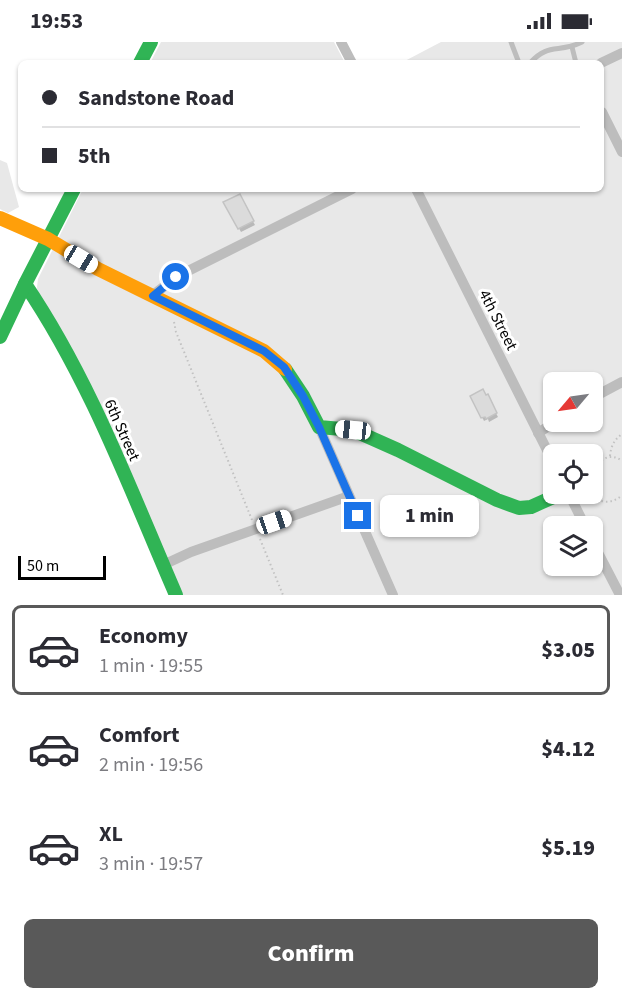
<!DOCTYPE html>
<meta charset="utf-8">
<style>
:root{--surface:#fff;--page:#f2f2f3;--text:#2b2b33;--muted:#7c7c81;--line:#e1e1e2;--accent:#595959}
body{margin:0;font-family:"Source Sans 3",sans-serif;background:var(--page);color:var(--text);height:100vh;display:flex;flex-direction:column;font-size:22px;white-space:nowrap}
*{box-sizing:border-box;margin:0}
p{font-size:20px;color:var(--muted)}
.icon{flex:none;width:33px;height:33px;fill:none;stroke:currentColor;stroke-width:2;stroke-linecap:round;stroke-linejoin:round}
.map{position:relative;height:553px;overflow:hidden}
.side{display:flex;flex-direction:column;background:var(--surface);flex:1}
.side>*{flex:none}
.top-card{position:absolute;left:18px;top:18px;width:586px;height:132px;border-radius:9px;box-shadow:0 2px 4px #0004;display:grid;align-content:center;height:132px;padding:0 24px;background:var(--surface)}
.needle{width:39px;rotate:241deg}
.buttons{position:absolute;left:543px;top:330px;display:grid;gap:12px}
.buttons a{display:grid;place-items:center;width:60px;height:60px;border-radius:9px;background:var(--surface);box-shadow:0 2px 4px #0004;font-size:30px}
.scale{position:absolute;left:18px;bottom:15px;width:88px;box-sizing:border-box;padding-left:6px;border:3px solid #000;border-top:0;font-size:16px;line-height:21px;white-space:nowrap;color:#000;-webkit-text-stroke:4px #fff;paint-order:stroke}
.end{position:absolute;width:27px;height:27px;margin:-14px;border:8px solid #1a73e8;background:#fff;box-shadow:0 0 0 3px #fff}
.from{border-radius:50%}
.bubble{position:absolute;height:42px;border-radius:9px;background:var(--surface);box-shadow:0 2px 4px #0004;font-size:20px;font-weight:800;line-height:42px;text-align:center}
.car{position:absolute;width:18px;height:36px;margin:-18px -9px;border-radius:8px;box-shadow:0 0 4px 2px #0007;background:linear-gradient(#fff 24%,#345 0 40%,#fff 0 76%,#345 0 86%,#fff 0)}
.top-card b{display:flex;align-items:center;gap:21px;height:57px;font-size:22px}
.top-card b+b{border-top:2px solid var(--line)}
.top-card i{width:15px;height:15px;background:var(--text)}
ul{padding:10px 0 0;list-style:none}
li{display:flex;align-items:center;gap:18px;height:90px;margin:0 12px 9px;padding:0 12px;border:3px solid transparent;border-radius:9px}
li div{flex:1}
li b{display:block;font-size:22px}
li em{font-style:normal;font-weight:800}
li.active{border-color:var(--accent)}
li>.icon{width:54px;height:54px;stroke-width:1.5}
.cta{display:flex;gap:12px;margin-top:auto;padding:12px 24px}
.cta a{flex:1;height:69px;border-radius:9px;background:var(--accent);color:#fff;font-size:24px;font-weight:800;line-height:69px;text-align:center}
.status{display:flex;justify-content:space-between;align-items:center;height:42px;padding:0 30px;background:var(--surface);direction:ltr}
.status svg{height:16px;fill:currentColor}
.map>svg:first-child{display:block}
.green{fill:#e8e8e8;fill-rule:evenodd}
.shadow{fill:#0003}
.building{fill:#dbdbdb;stroke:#c3c3c3;stroke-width:1.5}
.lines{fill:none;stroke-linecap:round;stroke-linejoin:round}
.path{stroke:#c2c2c2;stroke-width:2;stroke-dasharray:1.5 3;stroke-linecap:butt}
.lane{stroke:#bdbdbd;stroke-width:5}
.street{stroke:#bdbdbd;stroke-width:10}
.fast{stroke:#30b455;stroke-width:14}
.slow{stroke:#ff9f0a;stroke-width:14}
.route{stroke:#1a73e8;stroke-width:8}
.labels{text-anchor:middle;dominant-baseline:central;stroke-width:6;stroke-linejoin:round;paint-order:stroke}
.street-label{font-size:16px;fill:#000;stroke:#fff}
</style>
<div class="status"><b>19:53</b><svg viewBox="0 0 49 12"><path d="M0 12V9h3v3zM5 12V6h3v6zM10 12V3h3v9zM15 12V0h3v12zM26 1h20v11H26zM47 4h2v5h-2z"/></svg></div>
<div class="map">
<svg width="622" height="553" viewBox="0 0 622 553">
<rect width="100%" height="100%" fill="#fff"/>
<g class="green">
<path d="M161,0H334L345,21H150Z"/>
<path d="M441,0H622V553H179L38,254L37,245L38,237L83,147H602V21H401ZM554,340H592V380H554ZM554,412H592V452H554ZM554,484H592V524H554Z"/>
<path d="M0,118L7,121L19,165L8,171L0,167Z"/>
</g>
<g class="shadow">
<path d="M239,154L255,183L241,190L225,161Z"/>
<path d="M472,354H487L498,375L489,380L488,377L484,379Z"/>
</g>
<g class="building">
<path d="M240,152L254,179L238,187L223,160Z"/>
<path d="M483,347L486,353L488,352L497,371L486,377L485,375L481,376L470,354Z"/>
</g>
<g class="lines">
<g class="path">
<path d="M174,280L176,290L252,478"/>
<path d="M610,414C611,404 614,398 622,392"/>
<path d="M592,428C601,417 610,410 622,419"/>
<path d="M590,452C599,461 612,463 622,453"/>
<path d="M260,497L283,553"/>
</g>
<g class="lane">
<path d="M511,0L519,21"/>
<path d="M572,5L576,21"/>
<path d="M530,21C549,0 558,12 582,0"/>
</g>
<g class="street">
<path d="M341,0L352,21"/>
<path d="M601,21L622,11"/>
<path d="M602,70L622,110"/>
<path d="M416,147L554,422"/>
<path d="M152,254L176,235L352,147"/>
<path d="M592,356L622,340"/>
<path d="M319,385L393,553"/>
<path d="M538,391L555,380"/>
<path d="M569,452L585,484"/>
<path d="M592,499L620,553"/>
<path d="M163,523L191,510L349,454"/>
</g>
<g class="fast">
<path d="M140,21L151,0"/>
<path d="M25,242C90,338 130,447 176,553"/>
<path d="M0,295L25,242L74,147"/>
<path d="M285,327L303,354L319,385L353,388L398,408L497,458L519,466L531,465L560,452"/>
</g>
<path class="slow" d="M0,176L48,197L98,227L264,309L285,327"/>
</g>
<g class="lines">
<path class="route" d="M176,235L153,254L264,309L284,325L303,354L319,385L358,474"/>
</g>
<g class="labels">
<g class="street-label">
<text transform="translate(498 278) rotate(63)">4th Street</text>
<text transform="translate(122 388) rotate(66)">6th Street</text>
</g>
</g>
</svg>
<div class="buttons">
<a><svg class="needle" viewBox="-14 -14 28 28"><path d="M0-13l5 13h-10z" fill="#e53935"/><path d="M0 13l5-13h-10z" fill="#7c7c81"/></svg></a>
<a><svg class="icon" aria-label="locate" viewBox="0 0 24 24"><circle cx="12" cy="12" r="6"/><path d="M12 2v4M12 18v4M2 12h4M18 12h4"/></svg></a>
<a><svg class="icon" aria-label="layers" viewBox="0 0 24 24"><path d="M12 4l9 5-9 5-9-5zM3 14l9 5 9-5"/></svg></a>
</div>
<div class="scale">50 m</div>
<i class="end from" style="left:176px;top:235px"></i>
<i class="end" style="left:358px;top:474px"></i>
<div class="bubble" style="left:380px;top:453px;width:99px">1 min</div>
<i class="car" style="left:81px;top:217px;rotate:121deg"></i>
<i class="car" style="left:353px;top:388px;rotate:276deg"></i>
<i class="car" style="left:274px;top:480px;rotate:71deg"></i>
<div class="top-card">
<b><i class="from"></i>Sandstone Road</b>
<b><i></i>5th</b>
</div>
</div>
<section class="side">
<ul>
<li class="active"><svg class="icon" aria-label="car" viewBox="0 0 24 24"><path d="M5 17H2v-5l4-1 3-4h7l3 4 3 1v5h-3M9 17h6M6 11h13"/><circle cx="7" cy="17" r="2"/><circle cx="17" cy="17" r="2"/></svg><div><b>Economy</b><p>1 min · 19:55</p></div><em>$3.05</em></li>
<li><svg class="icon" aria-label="car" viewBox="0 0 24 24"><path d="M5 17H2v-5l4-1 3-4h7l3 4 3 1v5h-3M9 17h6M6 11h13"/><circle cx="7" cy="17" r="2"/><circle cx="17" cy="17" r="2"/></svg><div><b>Comfort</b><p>2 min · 19:56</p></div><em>$4.12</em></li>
<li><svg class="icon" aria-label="car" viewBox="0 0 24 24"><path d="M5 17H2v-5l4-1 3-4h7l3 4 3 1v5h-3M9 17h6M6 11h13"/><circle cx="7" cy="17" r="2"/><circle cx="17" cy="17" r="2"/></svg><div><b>XL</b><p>3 min · 19:57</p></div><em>$5.19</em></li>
</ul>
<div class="cta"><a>Confirm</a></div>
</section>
